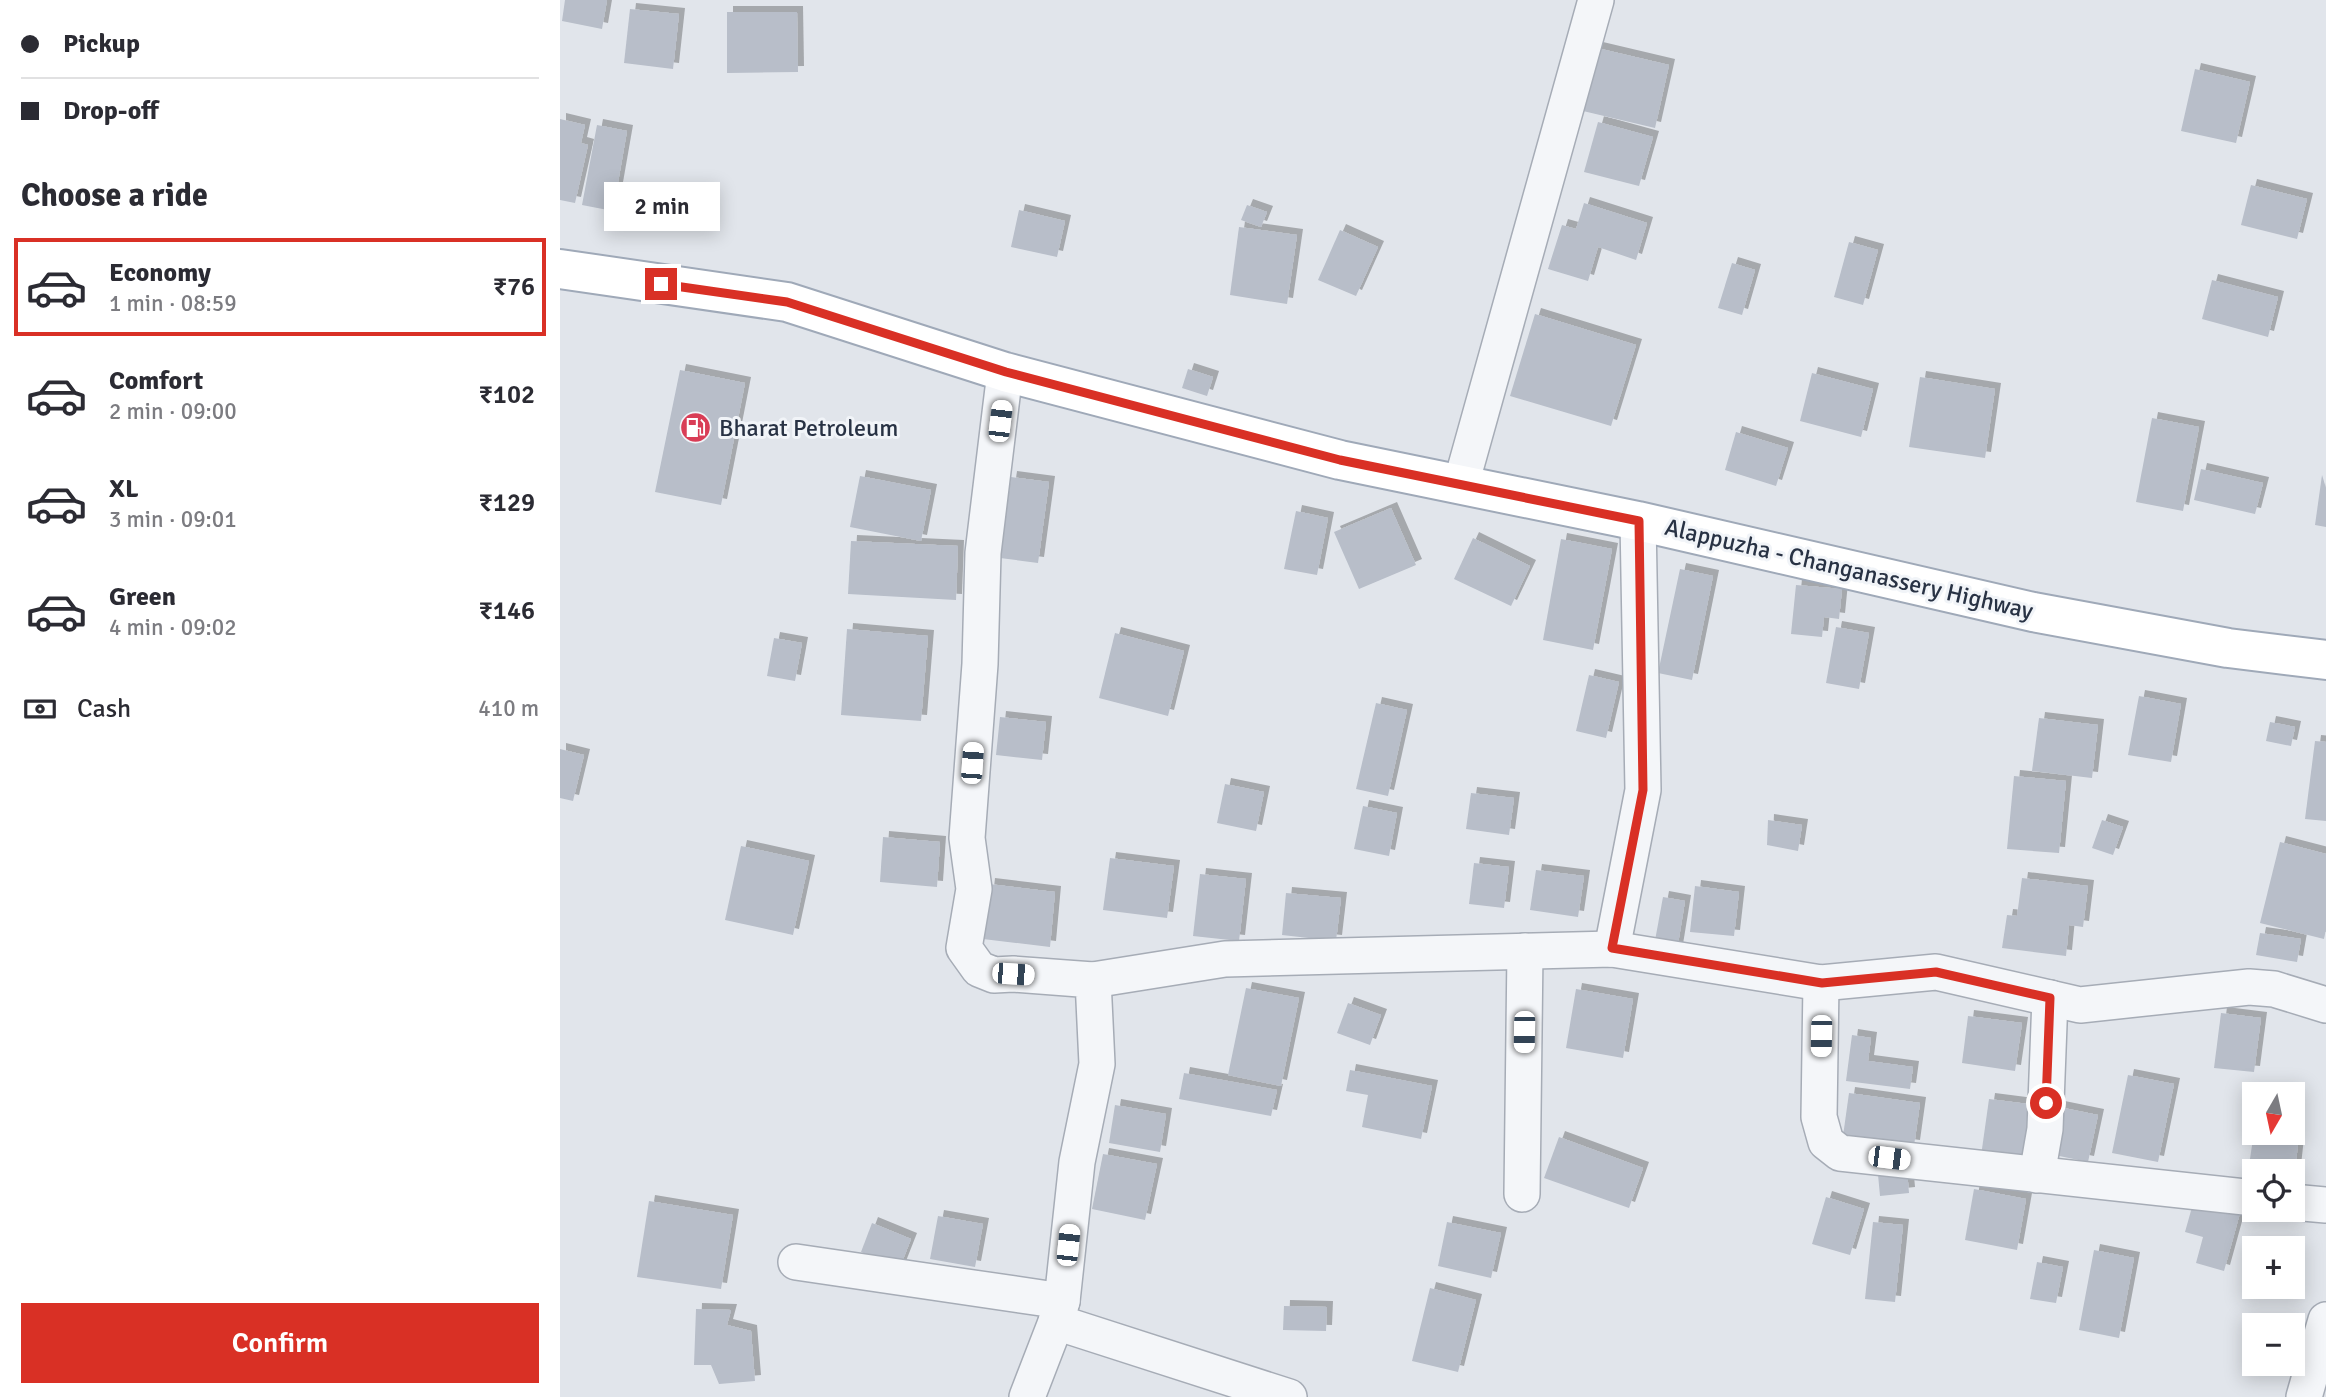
<!DOCTYPE html>
<meta charset="utf-8">
<style>
:root{--surface:#fff;--page:#f2f2f3;--text:#2b2b33;--muted:#7c7c81;--line:#e1e1e2;--accent:#d93025}
body{margin:0;font-family:Signika,sans-serif;background:var(--page);color:var(--text);height:100vh;display:flex;flex-direction:column;font-size:26px;white-space:nowrap}
*{box-sizing:border-box;margin:0}
p{font-size:23px;color:var(--muted)}
.icon{flex:none;width:38px;height:38px;fill:none;stroke:currentColor;stroke-width:2;stroke-linecap:round;stroke-linejoin:round}
.map{position:relative;flex:1;overflow:hidden}
.side{display:flex;flex-direction:column;background:var(--surface);width:560px}
.side>*{flex:none}
.guide{display:grid;align-content:center;height:154px;padding:0 21px;background:var(--surface)}
.needle{width:46px;rotate:189deg}
.tools{position:absolute;left:1682px;top:1082px;display:grid;gap:14px}
.tools a{display:grid;place-items:center;width:63px;height:63px;border-radius:0px;background:var(--surface);box-shadow:0 4px 18px #0003;font-size:35px}
.end{position:absolute;width:32px;height:32px;margin:-16px;border:9px solid #d93025;background:#fff;box-shadow:0 0 0 4px #fff}
.from{border-radius:50%}
.bubble{position:absolute;height:49px;border-radius:0px;background:var(--surface);box-shadow:0 4px 18px #0003;font-size:23px;font-weight:600;line-height:49px;text-align:center}
.car{position:absolute;width:21px;height:42px;margin:-21px -10px;border-radius:9px;box-shadow:0 0 5px 2px #0007;background:linear-gradient(#fff 24%,#345 0 40%,#fff 0 76%,#345 0 86%,#fff 0)}
.guide b{display:flex;align-items:center;gap:24px;height:66px;font-size:26px}
.guide b+b{border-top:2px solid var(--line)}
.guide i{width:18px;height:18px;background:var(--text)}
ul{padding:0;list-style:none}
li{display:flex;align-items:center;gap:21px;height:98px;margin:0 14px 10px;padding:0 7px;border:4px solid transparent;border-radius:0px}
li div{flex:1}
li b{display:block;font-size:26px}
li em{font-style:normal;font-weight:600}
li.selected{border-color:var(--accent)}
li>.icon{width:63px;height:63px;stroke-width:1.5}
h2{padding:0 21px;font-size:32px;line-height:84px}
.pay{display:flex;align-items:center;gap:18px;height:77px;padding:0 21px;font-size:26px}
.pay p{margin-inline-start:auto}
.action{display:flex;gap:14px;margin-top:auto;padding:14px 21px}
.action a{flex:1;height:80px;border-radius:0px;background:var(--accent);color:#fff;font-size:28px;font-weight:600;line-height:80px;text-align:center}
main{display:flex;flex:1;min-height:0}
.map>svg:first-child{display:block}
.building{fill:#b8bec9;filter:url(#shadow)}
.lines{fill:none;stroke-linecap:round;stroke-linejoin:round}
.minor-casing{stroke:#a6acb6;stroke-width:38}
.major-casing{stroke:#9fa9b8;stroke-width:42}
.minor{stroke:#f4f6f9;stroke-width:35}
.major{stroke:#fff;stroke-width:38}
.route{stroke:#d93025;stroke-width:9}
.labels{text-anchor:middle;dominant-baseline:central;stroke-width:6;stroke-linejoin:round;paint-order:stroke}
.poi-label{font-size:24px;fill:#283244;stroke:#f1f4f8;text-anchor:start}
.street-label{font-size:24px;fill:#283244;stroke:#f1f4f8}
</style>
<main>
<section class="side">
<div class="guide">
<b><i class="from"></i>Pickup</b>
<b><i></i>Drop-off</b>
</div>
<h2>Choose a ride</h2>
<ul>
<li class="selected"><svg class="icon" aria-label="car" viewBox="0 0 24 24"><path d="M5 17H2v-5l4-1 3-4h7l3 4 3 1v5h-3M9 17h6M6 11h13"/><circle cx="7" cy="17" r="2"/><circle cx="17" cy="17" r="2"/></svg><div><b>Economy</b><p>1 min · 08:59</p></div><em>₹76</em></li>
<li><svg class="icon" aria-label="car" viewBox="0 0 24 24"><path d="M5 17H2v-5l4-1 3-4h7l3 4 3 1v5h-3M9 17h6M6 11h13"/><circle cx="7" cy="17" r="2"/><circle cx="17" cy="17" r="2"/></svg><div><b>Comfort</b><p>2 min · 09:00</p></div><em>₹102</em></li>
<li><svg class="icon" aria-label="car" viewBox="0 0 24 24"><path d="M5 17H2v-5l4-1 3-4h7l3 4 3 1v5h-3M9 17h6M6 11h13"/><circle cx="7" cy="17" r="2"/><circle cx="17" cy="17" r="2"/></svg><div><b>XL</b><p>3 min · 09:01</p></div><em>₹129</em></li>
<li><svg class="icon" aria-label="car" viewBox="0 0 24 24"><path d="M5 17H2v-5l4-1 3-4h7l3 4 3 1v5h-3M9 17h6M6 11h13"/><circle cx="7" cy="17" r="2"/><circle cx="17" cy="17" r="2"/></svg><div><b>Green</b><p>4 min · 09:02</p></div><em>₹146</em></li>
</ul>
<div class="pay"><svg class="icon" aria-label="cash" viewBox="0 0 24 24"><path d="M3 7h18v10H3z"/><circle cx="12" cy="12" r="2"/></svg>Cash<p>410 m</p></div>
<div class="action"><a>Confirm</a></div>
</section>
<div class="map">
<svg width="1766" height="1397" viewBox="0 0 1766 1397">
<defs>
<filter id="shadow"><feDropShadow dx="6" dy="-6" stdDeviation="0" flood-color="#0004"/></filter>
</defs>
<rect width="100%" height="100%" fill="#e1e5eb"/>
<g class="building">
<path d="M5,0H47L42,29L2,21Z"/>
<path d="M70,9L119,14L113,69L64,63Z"/>
<path d="M167,12H237L238,72L167,73Z"/>
<path d="M1037,48L1109,65L1095,128L1023,111Z"/>
<path d="M1635,69L1690,82L1676,143L1621,131Z"/>
<path d="M0,119L25,125L21,143L28,145L15,203L0,200Z"/>
<path d="M1038,122L1093,137L1079,186L1024,172Z"/>
<path d="M37,125L67,131L53,211L22,205Z"/>
<path d="M1691,185L1747,199L1737,239L1681,225Z"/>
<path d="M1024,203L1087,223L1076,260L1038,247L1028,281L988,269L1002,225L1016,229Z"/>
<path d="M687,205L707,212L701,227L681,220Z"/>
<path d="M459,210L505,221L497,257L451,247Z"/>
<path d="M679,227L737,235L727,304L670,295Z"/>
<path d="M780,230L818,247L796,296L758,280Z"/>
<path d="M1289,242L1318,250L1303,305L1274,297Z"/>
<path d="M1172,263L1195,270L1182,315L1158,308Z"/>
<path d="M1652,280L1718,297L1708,337L1642,319Z"/>
<path d="M975,314L1076,345L1051,426L950,396Z"/>
<path d="M628,369L653,377L647,396L622,388Z"/>
<path d="M120,370L185,383L161,505L95,492Z"/>
<path d="M1252,373L1313,389L1301,437L1240,421Z"/>
<path d="M1360,377L1435,389L1425,458L1349,447Z"/>
<path d="M1592,418L1639,427L1623,511L1576,502Z"/>
<path d="M1176,432L1228,448L1216,486L1165,470Z"/>
<path d="M1641,469L1703,483L1695,514L1634,500Z"/>
<path d="M1762,475L1766,488V527L1755,525Z"/>
<path d="M300,476L371,490L361,541L290,527Z"/>
<path d="M451,477L489,482L478,563L440,558Z"/>
<path d="M831,508L856,565L799,589L774,532Z"/>
<path d="M736,511L768,518L757,575L724,569Z"/>
<path d="M913,538L970,566L951,606L894,579Z"/>
<path d="M1001,539L1052,549L1033,650L983,640Z"/>
<path d="M291,541L398,546L396,600L288,594Z"/>
<path d="M1120,569L1153,576L1132,680L1098,673Z"/>
<path d="M1236,585L1282,589L1279,619L1264,617L1262,637L1231,634Z"/>
<path d="M1276,627L1309,633L1299,689L1266,683Z"/>
<path d="M287,629L368,636L361,721L281,715Z"/>
<path d="M555,633L624,651L608,716L539,698Z"/>
<path d="M214,638L242,643L235,681L207,676Z"/>
<path d="M1029,675L1059,682L1046,738L1016,731Z"/>
<path d="M1579,696L1621,704L1611,762L1568,755Z"/>
<path d="M816,703L847,710L828,796L796,789Z"/>
<path d="M440,717L486,722L482,760L436,755Z"/>
<path d="M1479,718L1538,725L1532,778L1472,771Z"/>
<path d="M1710,722L1735,727L1731,746L1706,741Z"/>
<path d="M1755,741L1766,742V821L1745,819Z"/>
<path d="M0,749L24,755L13,801L0,798Z"/>
<path d="M1454,776L1506,781L1499,853L1447,849Z"/>
<path d="M665,784L704,792L696,831L657,823Z"/>
<path d="M911,793L954,798L949,835L906,829Z"/>
<path d="M803,806L837,813L829,856L794,849Z"/>
<path d="M1208,820L1242,825L1238,851L1207,845Z"/>
<path d="M1542,820L1563,827L1553,855L1532,848Z"/>
<path d="M323,837L380,842L377,887L320,882Z"/>
<path d="M1720,842L1766,854V929L1764,939L1700,923Z"/>
<path d="M181,846L249,861L233,935L165,920Z"/>
<path d="M550,858L614,866L607,918L543,910Z"/>
<path d="M914,863L949,867L944,908L909,904Z"/>
<path d="M976,870L1024,876L1018,917L970,910Z"/>
<path d="M640,874L686,879L679,941L633,936Z"/>
<path d="M1462,878L1528,886L1523,927L1509,925L1506,956L1442,948L1447,915L1457,916Z"/>
<path d="M429,884L495,892L490,947L423,939Z"/>
<path d="M1135,886L1179,892L1174,936L1130,932Z"/>
<path d="M726,893L781,898L776,941L722,935Z"/>
<path d="M1103,897L1125,901L1117,950L1094,946Z"/>
<path d="M1700,933L1741,939L1737,962L1696,955Z"/>
<path d="M686,988L739,998L721,1086L668,1075Z"/>
<path d="M1016,989L1073,999L1063,1058L1006,1048Z"/>
<path d="M788,1003L821,1015L810,1045L777,1033Z"/>
<path d="M1661,1013L1701,1018L1694,1072L1654,1068Z"/>
<path d="M1408,1016L1462,1023L1455,1071L1402,1063Z"/>
<path d="M1292,1035L1311,1038L1308,1061L1353,1067L1350,1089L1286,1081Z"/>
<path d="M790,1070L872,1086L861,1139L802,1127L808,1095L786,1091Z"/>
<path d="M624,1073L717,1090L711,1116L619,1099Z"/>
<path d="M1568,1075L1614,1084L1598,1162L1552,1153Z"/>
<path d="M1289,1093L1360,1103L1354,1146L1283,1136Z"/>
<path d="M1429,1099L1484,1106L1476,1163L1421,1156Z"/>
<path d="M555,1105L606,1114L600,1152L549,1143Z"/>
<path d="M1494,1106L1538,1115L1528,1162L1485,1153Z"/>
<path d="M1694,1132L1739,1135L1735,1171H1694V1180L1687,1179Z"/>
<path d="M999,1137L1083,1168L1069,1208L984,1178Z"/>
<path d="M543,1154L597,1164L585,1220L532,1209Z"/>
<path d="M1346,1161L1349,1193L1320,1196L1317,1164Z"/>
<path d="M1414,1189L1466,1199L1457,1250L1405,1240Z"/>
<path d="M1266,1197L1304,1209L1290,1255L1252,1244Z"/>
<path d="M1634,1200L1680,1213L1664,1271L1636,1263L1643,1237L1625,1232Z"/>
<path d="M89,1201L173,1215L161,1289L77,1277Z"/>
<path d="M378,1216L423,1224L415,1267L370,1259Z"/>
<path d="M887,1222L941,1233L931,1278L878,1266Z"/>
<path d="M1313,1222L1343,1225L1335,1302L1305,1299Z"/>
<path d="M312,1223L351,1239L340,1267L301,1252Z"/>
<path d="M1534,1250L1574,1258L1559,1338L1519,1330Z"/>
<path d="M1477,1262L1503,1267L1496,1303L1470,1299Z"/>
<path d="M870,1288L916,1300L898,1372L852,1361Z"/>
<path d="M724,1306L767,1307L766,1331L723,1330Z"/>
<path d="M136,1309L171,1310L167,1325L191,1331L195,1381L159,1384L151,1365H134Z"/>
</g>
<g class="lines">
<defs>
<g id="minor">
<path d="M445,372L423,553L420,664L407,838L414,889L404,948L419,969L434,975L453,974L533,980L537,1064L517,1162L502,1301L496,1322L467,1397"/>
<path d="M901,484L1036,0"/>
<path d="M1052,949L1083,790L1078,521"/>
<path d="M533,980L665,959L1052,949L1261,983L1376,972L1520,1005L1689,987L1714,989L1766,1005"/>
<path d="M1261,983L1259,1117L1266,1142L1280,1153L1694,1198"/>
<path d="M1477,1175L1485,1129L1490,998"/>
<path d="M962,1194L965,951"/>
<path d="M1732,1202L1766,1205"/>
<path d="M236,1262L502,1301"/>
<path d="M496,1322L729,1397"/>
<path d="M1744,1397L1766,1320"/>
</g>
<path id="major" d="M0,269L227,302L445,372L780,460L1078,521L1473,612L1668,648L1766,660"/>
</defs>
<use href="#minor" class="minor-casing"/>
<use href="#major" class="major-casing"/>
<use href="#minor" class="minor"/>
<use href="#major" class="major"/>
</g>
<g class="lines">
<path class="route" d="M101,284L227,302L446,372L780,460L1079,521L1083,790L1052,948L1262,983L1376,972L1490,998L1486,1103"/>
</g>
<defs>
<symbol id="fuel-disc" viewBox="-11 -11 22 22"><circle r="9.5" fill="#d93d56" stroke="#f1f4f8"/><path d="M-5.5-6h7V0h2V4h1.3V-2.5L3-4.5l.8-.8L6-3V5H2.5V1h-1V6h-7ZM-4.2-4.7v3.2H.2V-4.7Z" fill="#fff"/></symbol>
</defs>
<g fill-rule="evenodd">
<use href="#fuel-disc" x="118" y="410" width="35" height="35"/>
</g>
<g class="labels">
<g class="poi-label">
<text x="159" y="428">Bharat Petroleum</text>
</g>
<g class="street-label">
<text transform="translate(1289 569) rotate(13)">Alappuzha - Changanassery Highway</text>
</g>
</g>
</svg>
<div class="tools">
<a><svg class="needle" viewBox="-14 -14 28 28"><path d="M0-13l5 13h-10z" fill="#e53935"/><path d="M0 13l5-13h-10z" fill="#7c7c81"/></svg></a>
<a><svg class="icon" aria-label="locate" viewBox="0 0 24 24"><circle cx="12" cy="12" r="6"/><path d="M12 2v4M12 18v4M2 12h4M18 12h4"/></svg></a>
<a>+</a>
<a>−</a>
</div>
<i class="end from" style="left:1486px;top:1103px"></i>
<i class="end" style="left:101px;top:284px"></i>
<div class="bubble" style="left:44px;top:182px;width:116px">2 min</div>
<i class="car" style="left:440px;top:421px;rotate:7deg"></i>
<i class="car" style="left:412px;top:763px;rotate:4deg"></i>
<i class="car" style="left:453px;top:974px;rotate:94deg"></i>
<i class="car" style="left:964px;top:1032px;rotate:181deg"></i>
<i class="car" style="left:1261px;top:1036px;rotate:181deg"></i>
<i class="car" style="left:1329px;top:1158px;rotate:97deg"></i>
<i class="car" style="left:508px;top:1245px;rotate:6deg"></i>
</div>
</main>
